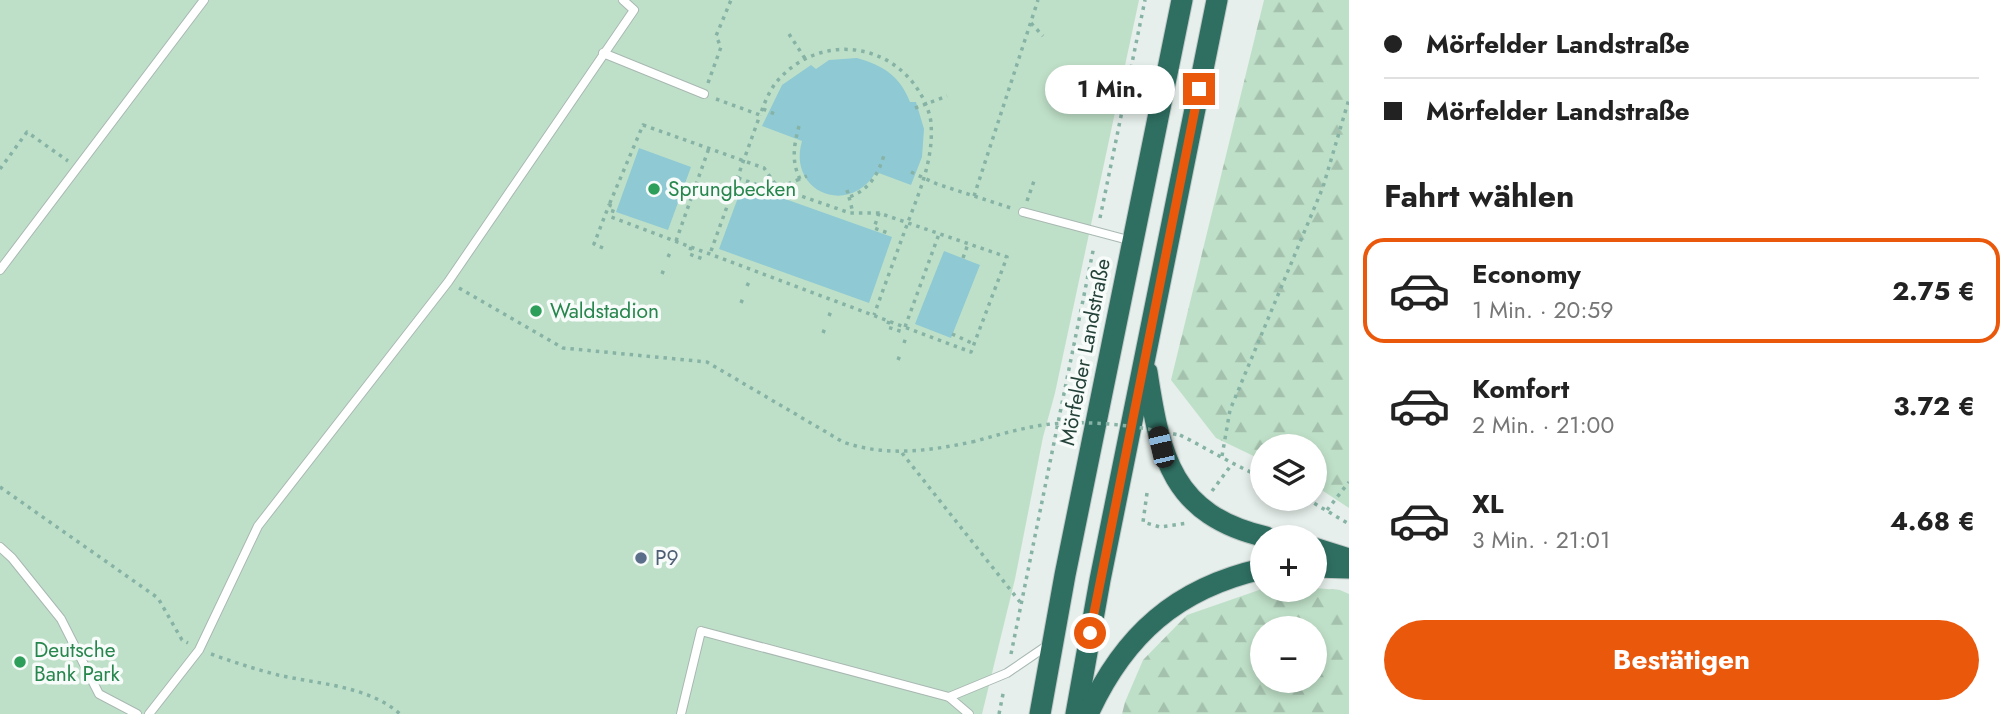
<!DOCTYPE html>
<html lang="de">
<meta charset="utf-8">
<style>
:root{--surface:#fff;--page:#f2f2f2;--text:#222;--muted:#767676;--line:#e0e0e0;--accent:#ea580c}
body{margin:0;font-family:Jost,sans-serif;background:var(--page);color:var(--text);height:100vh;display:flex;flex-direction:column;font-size:26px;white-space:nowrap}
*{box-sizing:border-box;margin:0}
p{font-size:23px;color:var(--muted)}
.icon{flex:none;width:38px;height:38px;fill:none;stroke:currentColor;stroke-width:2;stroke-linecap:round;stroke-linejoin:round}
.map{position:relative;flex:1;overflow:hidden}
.sheet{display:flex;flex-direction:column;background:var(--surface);width:665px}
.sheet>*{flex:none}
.guide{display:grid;align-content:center;height:154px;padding:0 35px;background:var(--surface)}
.buttons{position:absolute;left:1250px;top:434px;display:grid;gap:14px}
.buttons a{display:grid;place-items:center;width:77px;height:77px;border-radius:50%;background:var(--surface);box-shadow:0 4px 10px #0003;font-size:35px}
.end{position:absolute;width:32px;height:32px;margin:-16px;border:9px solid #ea580c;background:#fff;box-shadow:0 0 0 4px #fff}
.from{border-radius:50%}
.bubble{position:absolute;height:49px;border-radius:24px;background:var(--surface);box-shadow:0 4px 10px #0003;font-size:23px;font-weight:700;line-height:49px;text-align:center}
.car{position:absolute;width:21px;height:42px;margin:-21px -10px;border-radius:9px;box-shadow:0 0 5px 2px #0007;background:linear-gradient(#222 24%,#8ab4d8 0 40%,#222 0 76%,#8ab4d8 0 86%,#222 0)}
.guide b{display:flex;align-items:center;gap:24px;height:66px;font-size:26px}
.guide b+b{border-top:2px solid var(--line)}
.guide i{width:18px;height:18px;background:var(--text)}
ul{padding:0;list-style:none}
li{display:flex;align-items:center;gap:21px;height:105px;margin:0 14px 10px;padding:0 21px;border:4px solid transparent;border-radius:21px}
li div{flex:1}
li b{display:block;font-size:26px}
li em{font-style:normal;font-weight:700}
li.current{border-color:var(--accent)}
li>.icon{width:63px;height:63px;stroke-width:1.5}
h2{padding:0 35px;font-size:32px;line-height:84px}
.action{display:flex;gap:14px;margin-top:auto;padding:14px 35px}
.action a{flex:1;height:80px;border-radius:42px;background:var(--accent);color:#fff;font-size:28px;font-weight:700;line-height:80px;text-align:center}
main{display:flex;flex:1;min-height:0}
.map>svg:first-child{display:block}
.forest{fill:url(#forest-firs);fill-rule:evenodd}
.garden{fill:#bfe0c8}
.water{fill:#8ec9d4}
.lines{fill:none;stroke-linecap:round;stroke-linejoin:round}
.lane-casing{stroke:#a8b8b2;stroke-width:10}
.highway-casing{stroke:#c2cac8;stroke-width:23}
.path{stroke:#86b3a5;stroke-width:3.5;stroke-dasharray:3.5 5;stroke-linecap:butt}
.lane{stroke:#fff;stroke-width:8}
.highway{stroke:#2f6f62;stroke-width:21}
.path-bridge{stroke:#86b3a5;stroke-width:3.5;stroke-dasharray:3.5 5;stroke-linecap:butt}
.route{stroke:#ea580c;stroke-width:9}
.leisure-dot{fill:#2e9e5b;stroke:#f7fbf9;stroke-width:2.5}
.service-dot{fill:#5c6f8a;stroke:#f7fbf9;stroke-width:2.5}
.labels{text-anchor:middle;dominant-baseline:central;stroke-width:7;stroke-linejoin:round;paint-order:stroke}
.leisure-label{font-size:21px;fill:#27864d;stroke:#f7fbf9;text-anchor:start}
.street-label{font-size:21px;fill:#24423a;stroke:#f7fbf9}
.service-label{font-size:21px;fill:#4e5e75;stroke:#f7fbf9;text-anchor:start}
</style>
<main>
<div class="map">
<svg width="1349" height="714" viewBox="0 0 1349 714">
<defs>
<pattern id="forest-firs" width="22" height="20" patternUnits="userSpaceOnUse" patternTransform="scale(1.75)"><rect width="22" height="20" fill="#bfe0c8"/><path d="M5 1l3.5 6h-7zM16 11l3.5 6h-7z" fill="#a4c1ad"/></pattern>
</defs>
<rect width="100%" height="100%" fill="#e6efeb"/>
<g class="forest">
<path d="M1264,0H1349V508L1314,485V446H1262V460L1216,438L1171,380Z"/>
<path d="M1314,588L1340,590L1349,594V714H1122L1125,702L1143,660L1187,615L1262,589ZM1314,628V681H1262V628Z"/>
</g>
<path class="garden" d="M0,0H1139L1055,393L1043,437L1015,579L982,714H0Z"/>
<g class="water">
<path d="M857,58C884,66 900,76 910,102H916L924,129L922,157L911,185L876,172C848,218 787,191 802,141L762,126L782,85L811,65L816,69L829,60Z"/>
<path d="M639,148L691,167L668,230L616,212Z"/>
<path d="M743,184L892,237L869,303L719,249Z"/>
<path d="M944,251L980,265L951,338L915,324Z"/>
</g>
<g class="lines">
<defs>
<g id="lane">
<path d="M603,53L704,94"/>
<path d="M1023,212L1132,241"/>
<path d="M0,270L204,0"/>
<path d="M0,547L12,558L61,619L99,694L137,714"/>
<path d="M949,697L1007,673L1048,645"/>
<path d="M149,714L199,650L258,526L448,282L634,10L623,0"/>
<path d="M681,714L701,631L949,697L969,714"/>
</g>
<g id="highway">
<path d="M1147,372C1160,457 1172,515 1266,537"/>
<path d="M1314,548L1349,559"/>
<path d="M1314,567L1349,568"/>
<path d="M1040,714L1065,575L1182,0"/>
<path d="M1076,714L1100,580L1217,0"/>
<path d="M1088,714C1124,635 1177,588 1262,569"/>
</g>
</defs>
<use href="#lane" class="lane-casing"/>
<use href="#highway" class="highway-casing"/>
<g class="path">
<path d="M1031,23L1043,36"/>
<path d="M789,34L806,60"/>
<path d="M708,83L721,47L716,36L731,0"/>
<path d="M716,99L760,115C765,102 770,88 780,78C821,34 890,42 920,93C925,101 930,113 931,123C934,161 918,195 905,230C895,258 884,287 874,315"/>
<path d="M915,108L947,96"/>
<path d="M763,109L777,115"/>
<path d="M799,126C794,145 791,161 800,179L807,176"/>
<path d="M0,169L27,132L68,161"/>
<path d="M911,172L937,184L1011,208"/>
<path d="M738,178L755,184L753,188"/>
<path d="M780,187L800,179"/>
<path d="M847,190L849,197C869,190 878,175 884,155"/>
<path d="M974,196L1038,0"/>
<path d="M849,197L853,213"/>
<path d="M1027,201L1034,181"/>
<path d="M879,213L874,228L888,233L887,235"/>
<path d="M1100,218L1145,0"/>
<path d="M676,241L709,148"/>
<path d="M691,247L689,254L706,260"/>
<path d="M603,248L594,244L609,205L614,207L611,217L971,352L1007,257L879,213H850L778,188L764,168L643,125L609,205"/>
<path d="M711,251L760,115"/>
<path d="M668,257L671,251"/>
<path d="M963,258L968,244"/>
<path d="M662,274L664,269"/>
<path d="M747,286L750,280"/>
<path d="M459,288L563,348L707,362L843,442C886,457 928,451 972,442"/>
<path d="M741,303L743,298"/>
<path d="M829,316L831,311"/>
<path d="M889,321L887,327L903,332"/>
<path d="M905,327L939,234"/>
<path d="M823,333L825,328"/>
<path d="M952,334L974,344"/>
<path d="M904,343L906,337"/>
<path d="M898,360L900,355"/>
<path d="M1180,435C1208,449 1233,465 1262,477"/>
<path d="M902,453L1020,602"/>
<path d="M1222,456L1230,410L1323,187L1349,99"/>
<path d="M0,487L158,598L182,640L188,643"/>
<path d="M1212,491L1232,464"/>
<path d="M1147,493L1143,522L1160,527L1188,523"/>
<path d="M1307,499L1349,524"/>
<path d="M1327,510L1349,482"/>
<path d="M211,654C233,662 255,669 278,675C318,684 369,686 400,714"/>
<path d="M1011,654L1094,246"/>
<path d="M999,714L1004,689"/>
</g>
<use href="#lane" class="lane"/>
<use href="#highway" class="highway"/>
<path class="path-bridge" d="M972,442C998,435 1024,427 1051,424C1094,420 1137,426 1179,435"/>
</g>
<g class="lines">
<path class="route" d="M1090,633L1199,89"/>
</g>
<g class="leisure-dot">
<circle cx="654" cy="189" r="7"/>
<circle cx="536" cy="311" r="7"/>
<circle cx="20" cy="662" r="7"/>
</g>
<circle class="service-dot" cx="641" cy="558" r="7"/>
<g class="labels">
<g class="leisure-label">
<text x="668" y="189">Sprungbecken</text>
<text x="550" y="311">Waldstadion</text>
<text x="34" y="650">Deutsche<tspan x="34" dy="24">Bank Park</tspan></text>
</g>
<g class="street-label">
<text transform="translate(1085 352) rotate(-79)">Mörfelder Landstraße</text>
</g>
<g class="service-label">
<text x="655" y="558">P9</text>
</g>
</g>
</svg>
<div class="buttons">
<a><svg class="icon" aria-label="layers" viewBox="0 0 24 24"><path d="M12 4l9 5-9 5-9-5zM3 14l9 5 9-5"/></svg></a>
<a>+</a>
<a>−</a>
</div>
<i class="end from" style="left:1090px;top:633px"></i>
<i class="end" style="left:1199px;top:89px"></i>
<div class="bubble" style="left:1045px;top:65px;width:130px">1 Min.</div>
<i class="car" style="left:1161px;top:447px;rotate:347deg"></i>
</div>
<section class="sheet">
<div class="guide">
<b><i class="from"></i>Mörfelder Landstraße</b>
<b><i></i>Mörfelder Landstraße</b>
</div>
<h2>Fahrt wählen</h2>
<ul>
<li class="current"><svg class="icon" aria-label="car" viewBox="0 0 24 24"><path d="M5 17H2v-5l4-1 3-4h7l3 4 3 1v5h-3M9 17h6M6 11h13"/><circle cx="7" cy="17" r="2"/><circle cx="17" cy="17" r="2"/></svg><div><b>Economy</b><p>1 Min. · 20:59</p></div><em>2.75 €</em></li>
<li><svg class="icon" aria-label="car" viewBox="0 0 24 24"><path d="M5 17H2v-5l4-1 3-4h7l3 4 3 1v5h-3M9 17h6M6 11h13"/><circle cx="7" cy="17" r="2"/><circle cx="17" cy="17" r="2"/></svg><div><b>Komfort</b><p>2 Min. · 21:00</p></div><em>3.72 €</em></li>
<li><svg class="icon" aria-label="car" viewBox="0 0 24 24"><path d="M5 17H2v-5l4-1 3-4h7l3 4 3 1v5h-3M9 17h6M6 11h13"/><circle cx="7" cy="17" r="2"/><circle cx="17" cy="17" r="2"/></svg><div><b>XL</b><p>3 Min. · 21:01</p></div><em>4.68 €</em></li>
</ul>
<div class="action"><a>Bestätigen</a></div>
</section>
</main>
